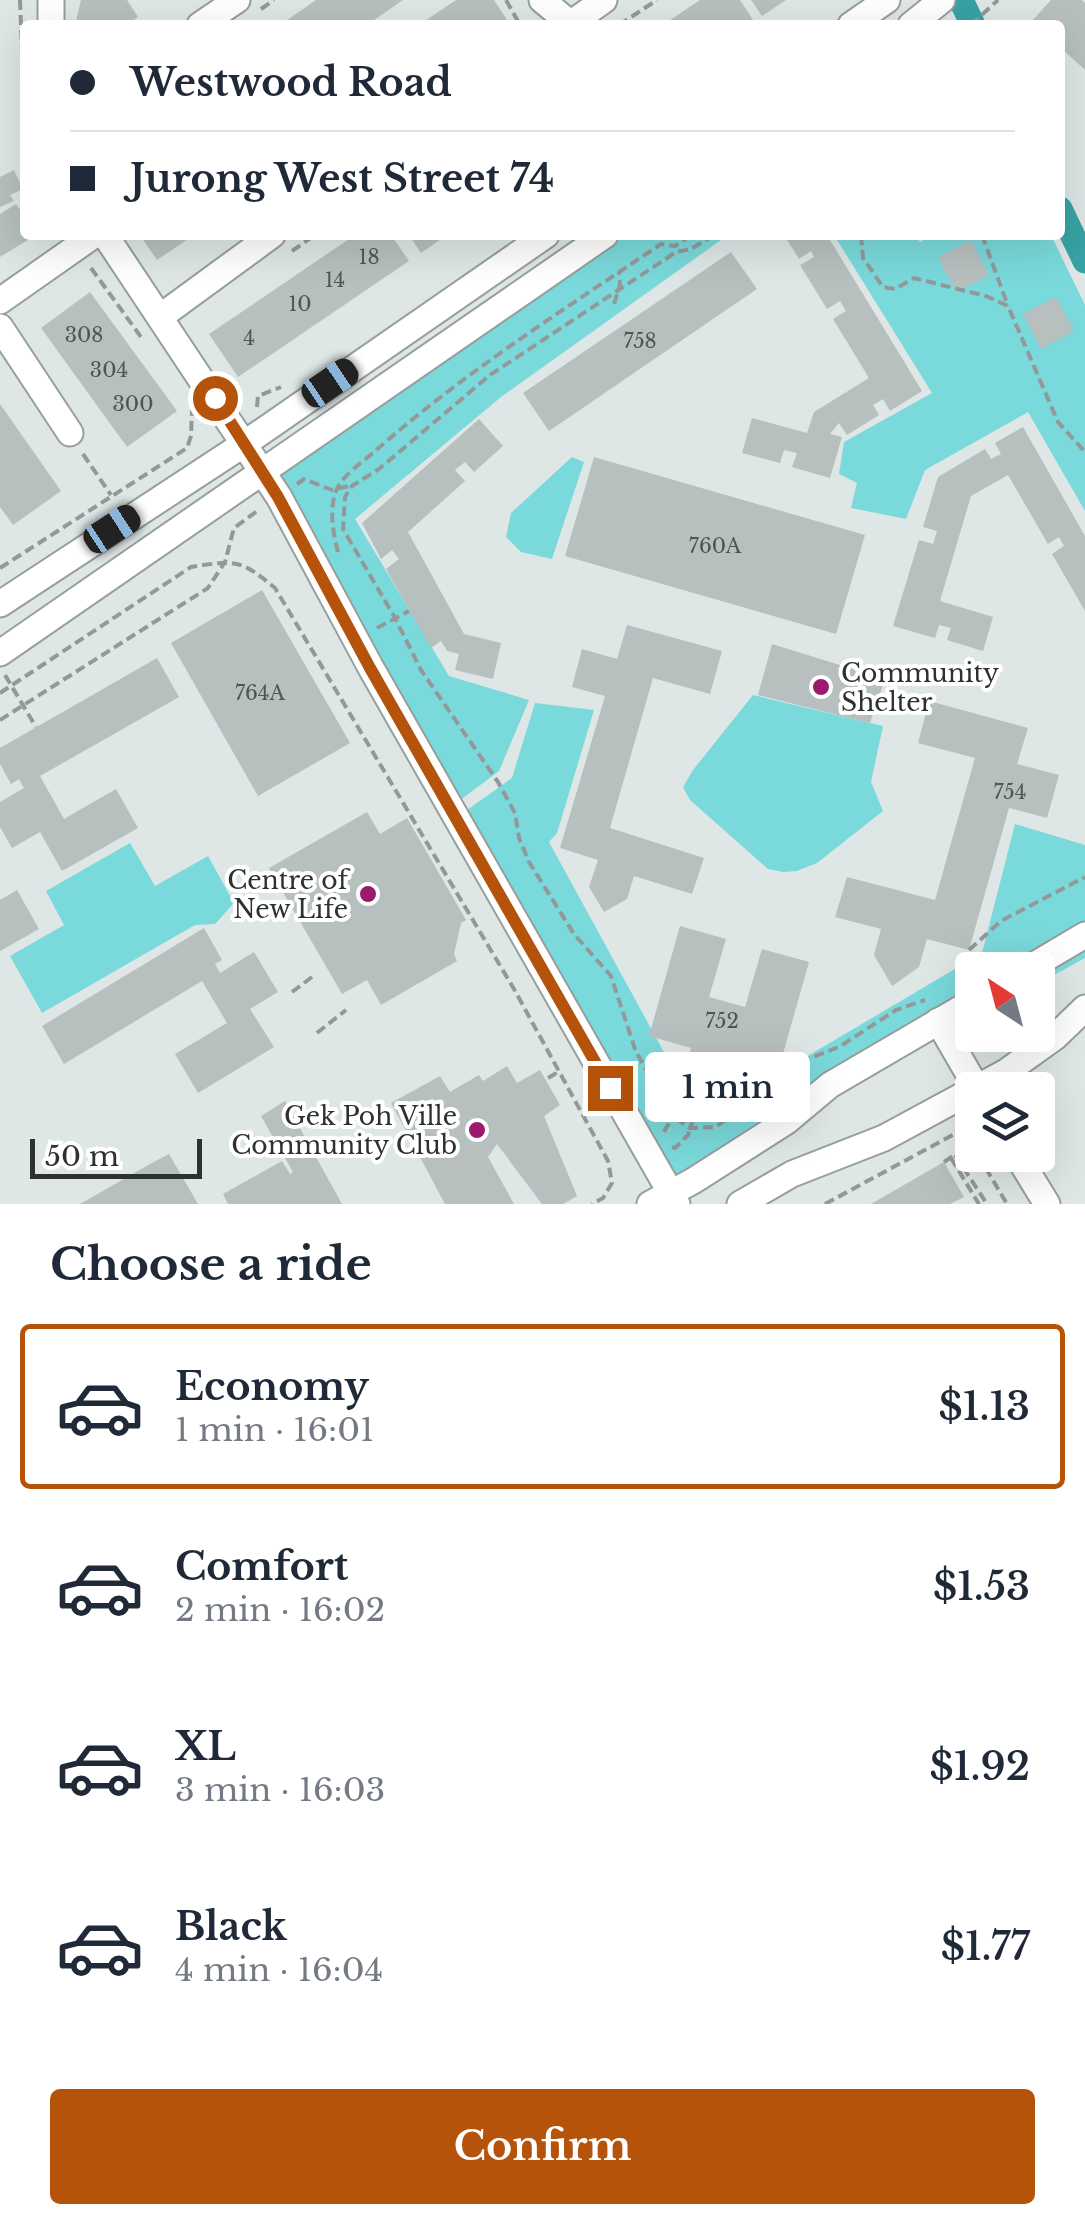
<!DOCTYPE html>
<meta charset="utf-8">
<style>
:root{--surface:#fff;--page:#f6f6f7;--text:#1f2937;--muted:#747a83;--line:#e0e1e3;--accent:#b45309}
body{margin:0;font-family:"Libre Baskerville",serif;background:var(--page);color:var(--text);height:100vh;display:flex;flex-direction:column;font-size:38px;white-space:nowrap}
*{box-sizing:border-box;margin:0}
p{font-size:32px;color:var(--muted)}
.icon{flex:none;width:55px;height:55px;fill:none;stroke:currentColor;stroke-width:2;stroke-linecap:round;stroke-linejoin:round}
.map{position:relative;height:1204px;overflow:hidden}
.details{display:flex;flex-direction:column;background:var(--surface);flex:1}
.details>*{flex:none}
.banner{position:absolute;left:20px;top:20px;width:1045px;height:220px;border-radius:10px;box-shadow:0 10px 40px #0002;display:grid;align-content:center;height:220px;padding:0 50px;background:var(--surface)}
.needle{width:65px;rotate:324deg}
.fabs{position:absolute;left:955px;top:952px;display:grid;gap:20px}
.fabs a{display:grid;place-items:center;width:100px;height:100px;border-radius:10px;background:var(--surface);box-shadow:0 10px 40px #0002;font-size:50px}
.scale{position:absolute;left:30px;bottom:25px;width:172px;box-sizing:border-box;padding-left:10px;border:5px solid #2e3131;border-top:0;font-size:28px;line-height:35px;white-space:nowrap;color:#2e3131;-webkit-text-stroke:8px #fff;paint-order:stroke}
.end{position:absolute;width:45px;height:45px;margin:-22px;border:12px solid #b45309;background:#fff;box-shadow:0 0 0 5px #fff}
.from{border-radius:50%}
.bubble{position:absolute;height:70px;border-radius:10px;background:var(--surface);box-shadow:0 10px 40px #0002;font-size:32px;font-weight:600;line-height:70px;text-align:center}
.car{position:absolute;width:30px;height:60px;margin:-30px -15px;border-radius:12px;box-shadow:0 0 8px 2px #0007;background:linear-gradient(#222 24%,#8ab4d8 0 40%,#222 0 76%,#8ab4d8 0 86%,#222 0)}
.banner b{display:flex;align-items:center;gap:35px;height:95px;font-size:38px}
.banner b+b{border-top:2px solid var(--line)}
.banner i{width:25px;height:25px;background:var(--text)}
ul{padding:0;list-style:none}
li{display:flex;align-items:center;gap:30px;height:165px;margin:0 20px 15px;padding:0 30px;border:5px solid transparent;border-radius:10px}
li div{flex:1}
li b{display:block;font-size:38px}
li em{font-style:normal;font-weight:600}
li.current{border-color:var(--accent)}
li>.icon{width:90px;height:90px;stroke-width:1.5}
h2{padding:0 50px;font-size:45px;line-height:120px}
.primary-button{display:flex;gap:20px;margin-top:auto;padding:20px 50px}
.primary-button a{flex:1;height:115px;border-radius:10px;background:var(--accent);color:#fff;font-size:40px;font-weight:600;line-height:115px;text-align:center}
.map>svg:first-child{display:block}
.green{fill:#7ad9db}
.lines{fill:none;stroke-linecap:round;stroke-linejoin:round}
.canal{stroke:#38a2a4;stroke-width:25}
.building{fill:#b7bfbf}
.minor-casing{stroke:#969e9e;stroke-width:29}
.path{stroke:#939999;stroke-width:4;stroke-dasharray:10 5;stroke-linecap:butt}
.minor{stroke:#fff;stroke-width:25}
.route{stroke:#b45309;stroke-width:12}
.poi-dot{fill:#9c1a6e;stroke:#fff;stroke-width:4}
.labels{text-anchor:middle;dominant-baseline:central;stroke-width:8;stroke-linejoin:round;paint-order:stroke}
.number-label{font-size:20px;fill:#505454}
.poi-label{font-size:25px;fill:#2e3131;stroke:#fff;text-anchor:end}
</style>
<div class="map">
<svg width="1085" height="1204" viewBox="0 0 1085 1204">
<rect width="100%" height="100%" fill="#dee6e6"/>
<g class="green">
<path d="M613,235H728L501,397L355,519L449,676L529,700L499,771L455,804L263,471Z"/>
<path d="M834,235H914L920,242L931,235H1051L1085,305V511L1028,412L925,470L906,519L851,508L857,483L839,474L844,442L932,393Z"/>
<path d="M572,457L584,462L552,559L521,552L506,537L511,513Z"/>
<path d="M753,695L883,726L871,782L883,811L817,863L797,871L783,872L768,869L690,800L683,787L693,770Z"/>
<path d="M535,703L594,710L557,833L549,842L694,1107L723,1106L982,953L1015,824L1085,845V958L1038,984V970H972V1018L723,1152L675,1184L460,815L512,778Z"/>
<path d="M130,843L155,886L208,856L234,903L215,924L195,925L42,1013L10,956L64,925L46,891Z"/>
</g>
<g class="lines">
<g class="canal">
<path d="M961,0L973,25"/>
<path d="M1060,209L1085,261"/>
</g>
</g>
<g class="building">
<path d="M81,0H127L138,17L126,25H75Z"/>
<path d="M316,0H403L367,25H280Z"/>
<path d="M456,0H494L509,23L419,25Z"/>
<path d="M700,0H740L755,23L663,25Z"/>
<path d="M751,0H786L762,16Z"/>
<path d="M1051,0H1082L1085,3V70L1060,47V25H1037L1032,21Z"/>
<path d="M14,170L23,189L10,195L14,201L0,207V177Z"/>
<path d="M16,204L21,211L25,209V235H36L0,257V214Z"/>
<path d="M140,235H194L157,260Z"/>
<path d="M355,235H391L409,261L238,377L209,334Z"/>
<path d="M409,235H447L421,253Z"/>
<path d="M784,235H827L922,391L890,411L883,399L873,405L879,415L847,435L839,423L830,434L842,437L830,478L792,467L797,453L784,450L780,463L742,453L752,418L807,433L814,412L869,378L833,319L846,311L840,301L827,309L800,265L814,257L811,251L799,259Z"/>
<path d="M971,240L989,275L956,292L938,257Z"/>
<path d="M731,252L757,289L549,431L523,393Z"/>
<path d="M90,292L177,411L127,447L41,328Z"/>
<path d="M1056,297L1074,331L1041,349L1023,314Z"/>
<path d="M0,404L61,491L13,525L0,507Z"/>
<path d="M479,419L503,446L474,472L465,462L455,470L465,481L408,532L464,634L501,643L493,679L455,670L459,654L447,651L441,641L431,648L386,569L399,559L392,550L381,559L362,523Z"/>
<path d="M1023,427L1085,536V611L1052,554L1064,546L1059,537L1048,544L1008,475L971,496L940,601L993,617L983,651L947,640L951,628L939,625L935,638L893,626L919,540L933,544L937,531L923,527L938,477L985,449L991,459L1001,454L995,443Z"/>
<path d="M594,457L865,535L836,634L565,556Z"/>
<path d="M262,590L350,743L258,796L171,643Z"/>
<path d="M627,625L722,651L710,694L653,678L610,828L704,858L692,894L634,876L627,899L604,912L589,887L598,860L560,848L605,696L572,687L582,649L617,659Z"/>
<path d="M772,644L885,679L870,723L758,695Z"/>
<path d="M157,658L179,697L40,776L64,819L116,789L138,828L62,871L40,832L12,848L0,827V802L24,788L19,779L11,784L0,764V748Z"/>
<path d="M929,701L1028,728L1017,764L1059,775L1047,818L1009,808L969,950L927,939L919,967L892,986L874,955L881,929L835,917L847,877L935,900L975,758L918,743Z"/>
<path d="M367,812L380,834L407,818L466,920L461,923L454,954L457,961L381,1005L367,980L342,994L269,868Z"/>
<path d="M17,890L39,929L0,951V900Z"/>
<path d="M680,926L726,939L709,997L745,1007L762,949L809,962L777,1075L732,1062L725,1087L698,1101L684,1076L691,1048L649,1036Z"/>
<path d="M204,928L222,960L215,964L220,973L254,952L278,992L250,1009L274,1047L198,1093L175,1054L227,1023L202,981L64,1064L42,1026Z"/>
<path d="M507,1066L517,1083L540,1070L560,1105L544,1116L577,1196L563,1204H542L497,1144L488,1157L514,1204H445L391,1103L440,1076L450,1092L479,1075L483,1081Z"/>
<path d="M285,1101L342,1204H228L223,1194L282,1161L290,1174L293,1172L261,1116Z"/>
<path d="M169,1154L198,1204H80L150,1164Z"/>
<path d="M944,1162L964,1197L950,1204H871Z"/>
</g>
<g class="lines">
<defs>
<g id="minor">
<path d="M542,0L572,25"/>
<path d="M51,25V0"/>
<path d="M200,25L237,0"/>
<path d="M569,25L604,0"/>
<path d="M851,25L887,0"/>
<path d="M911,25L942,0"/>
<path d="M105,235L279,497L371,668L677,1204"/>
<path d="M0,301L94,235"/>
<path d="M160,317L272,235"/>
<path d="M0,327L70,433"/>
<path d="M0,604L244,444L546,235"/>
<path d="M0,653L605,235"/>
<path d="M1026,970L1085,935"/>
<path d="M938,1021L978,1090"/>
<path d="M1017,1155L1047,1204"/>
<path d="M650,1204L693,1181L787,1121L830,1085L972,1002"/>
<path d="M740,1204L792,1174L884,1138L1006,1072L1055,1037L1085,1008"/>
</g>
</defs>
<use href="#minor" class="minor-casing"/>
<g class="path">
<path d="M20,0L25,128"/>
<path d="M506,0L520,25"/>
<path d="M261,9L274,0"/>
<path d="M619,25L657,0"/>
<path d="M971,25L998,0"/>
<path d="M714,235L691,249L676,252L490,375L379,469L352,486L345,497L343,529L395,618L421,670L498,782L515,813L519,838L529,862L574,934L611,976L636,1052L675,1118L690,1128L716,1127L797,1063L839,1047L896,1010L925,1000"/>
<path d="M861,235L863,258L883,287L895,289L914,278L986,296L1008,306L1058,422L1085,452"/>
<path d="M982,235L1008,306"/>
<path d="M292,251L315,235"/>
<path d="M91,268L141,337"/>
<path d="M614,304L620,285L619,272"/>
<path d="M257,407L258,396L281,387"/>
<path d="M83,454L111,495"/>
<path d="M297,484L304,479L332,490L349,486"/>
<path d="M338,552C333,534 329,509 336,491C341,477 362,462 374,452C462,374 563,310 661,244L675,246L691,235"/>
<path d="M0,568L187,448L191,436L192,410"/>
<path d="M377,628L409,611"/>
<path d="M5,675L36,727"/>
<path d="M0,693L191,567C236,560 240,559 275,588L514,989L608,1161L612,1183L603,1198L592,1204"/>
<path d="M0,720L208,588L225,562L234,528L260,509"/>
<path d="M969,950L1001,921L1085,877"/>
<path d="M977,970L983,960"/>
<path d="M292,992L312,977"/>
<path d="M317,1033L346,1010"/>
<path d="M548,1078L555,1074L557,1067"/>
<path d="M664,1132L681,1101"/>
<path d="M963,1133L972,1145"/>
<path d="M672,1147L675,1148L688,1135L698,1103"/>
<path d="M955,1155L987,1204"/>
<path d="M978,1155L1007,1204"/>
<path d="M951,1158L979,1204"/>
<path d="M944,1162L959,1152L962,1130"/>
<path d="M825,1204L962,1130"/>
</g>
<use href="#minor" class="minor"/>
</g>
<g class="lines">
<path class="route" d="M215,398L278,497L370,668L610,1088"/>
</g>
<g class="poi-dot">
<circle cx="821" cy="687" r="10"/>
<circle cx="368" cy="894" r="10"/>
<circle cx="477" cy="1130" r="10"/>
</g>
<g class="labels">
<g class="number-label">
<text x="369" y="257">18</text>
<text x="335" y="280">14</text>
<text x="300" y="304">10</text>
<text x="84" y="335">308</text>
<text x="249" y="338">4</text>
<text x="640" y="341">758</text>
<text x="109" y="370">304</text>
<text x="133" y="404">300</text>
<text x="715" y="546">760A</text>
<text x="260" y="693">764A</text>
<text x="1010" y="792">754</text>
<text x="722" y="1021">752</text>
</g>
<g class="poi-label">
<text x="841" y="673" text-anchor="start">Community<tspan x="841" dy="29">Shelter</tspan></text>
<text x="348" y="880">Centre of<tspan x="348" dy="29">New Life</tspan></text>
<text x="457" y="1116">Gek Poh Ville<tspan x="457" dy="29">Community Club</tspan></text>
</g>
</g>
</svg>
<div class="fabs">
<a><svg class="needle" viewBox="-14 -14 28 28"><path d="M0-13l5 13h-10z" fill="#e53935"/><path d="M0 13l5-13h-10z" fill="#747a83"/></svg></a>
<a><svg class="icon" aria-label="layers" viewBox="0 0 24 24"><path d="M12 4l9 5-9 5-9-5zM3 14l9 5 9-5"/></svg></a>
</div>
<div class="scale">50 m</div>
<i class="end from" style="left:215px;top:398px"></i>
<i class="end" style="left:610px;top:1088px"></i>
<div class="bubble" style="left:645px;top:1052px;width:165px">1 min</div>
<i class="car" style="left:330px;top:383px;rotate:56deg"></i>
<i class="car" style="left:112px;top:529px;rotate:57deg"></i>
<div class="banner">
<b><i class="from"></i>Westwood Road</b>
<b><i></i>Jurong West Street 74</b>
</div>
</div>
<section class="details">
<h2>Choose a ride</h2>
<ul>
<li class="current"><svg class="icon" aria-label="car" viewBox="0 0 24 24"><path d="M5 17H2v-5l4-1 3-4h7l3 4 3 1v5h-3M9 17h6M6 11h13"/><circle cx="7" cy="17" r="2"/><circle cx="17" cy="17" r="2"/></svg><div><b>Economy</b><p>1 min · 16:01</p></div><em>$1.13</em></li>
<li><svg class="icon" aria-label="car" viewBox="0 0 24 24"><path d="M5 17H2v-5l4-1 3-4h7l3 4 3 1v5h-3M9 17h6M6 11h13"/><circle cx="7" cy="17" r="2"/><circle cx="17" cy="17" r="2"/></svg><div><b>Comfort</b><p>2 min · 16:02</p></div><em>$1.53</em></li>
<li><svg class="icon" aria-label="car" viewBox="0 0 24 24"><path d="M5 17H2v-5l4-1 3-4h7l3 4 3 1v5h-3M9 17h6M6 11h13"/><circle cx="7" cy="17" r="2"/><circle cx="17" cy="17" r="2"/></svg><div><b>XL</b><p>3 min · 16:03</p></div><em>$1.92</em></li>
<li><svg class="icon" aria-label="car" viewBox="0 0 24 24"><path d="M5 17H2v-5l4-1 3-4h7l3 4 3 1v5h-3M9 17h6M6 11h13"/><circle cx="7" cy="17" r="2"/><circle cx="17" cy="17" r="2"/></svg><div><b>Black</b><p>4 min · 16:04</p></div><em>$1.77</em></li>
</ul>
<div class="primary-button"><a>Confirm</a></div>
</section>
